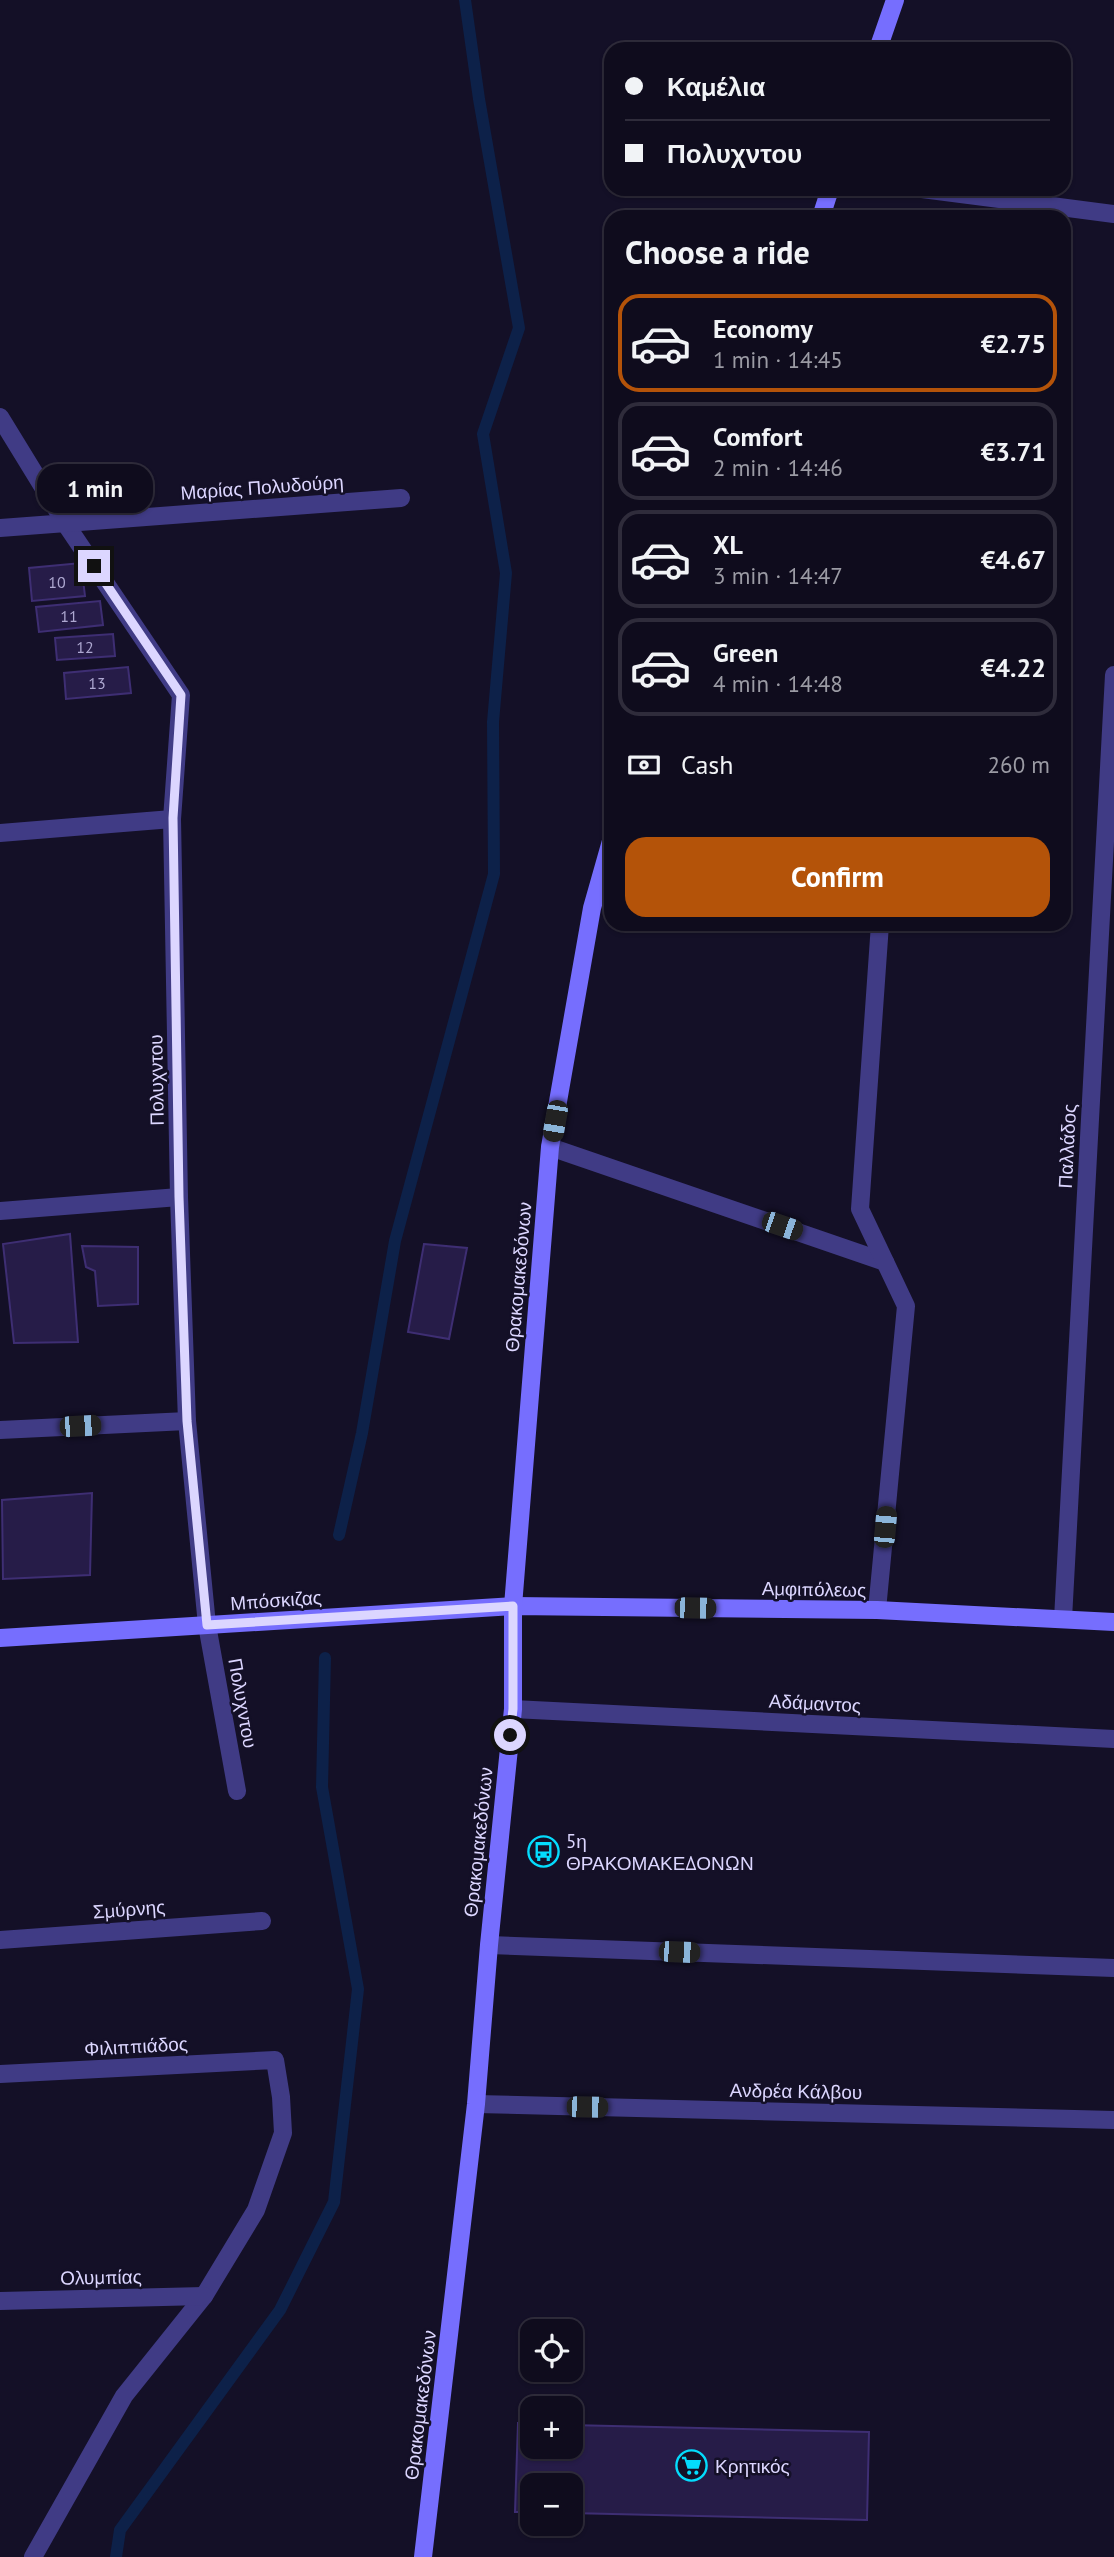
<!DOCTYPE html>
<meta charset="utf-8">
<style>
:root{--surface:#0f0c1d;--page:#181526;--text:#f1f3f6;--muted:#9b9ba4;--line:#2f2c3b;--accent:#b45309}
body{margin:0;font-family:"PT Sans",sans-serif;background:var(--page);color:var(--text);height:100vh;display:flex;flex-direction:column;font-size:26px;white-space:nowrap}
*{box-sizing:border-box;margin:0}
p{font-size:23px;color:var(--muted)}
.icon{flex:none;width:38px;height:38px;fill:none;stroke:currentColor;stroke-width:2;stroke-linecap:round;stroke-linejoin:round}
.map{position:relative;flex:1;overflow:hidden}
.panel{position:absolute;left:604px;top:210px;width:467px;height:721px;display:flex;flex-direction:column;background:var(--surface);border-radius:21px;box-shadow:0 2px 5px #0004,0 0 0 2px var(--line)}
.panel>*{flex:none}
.top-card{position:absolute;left:604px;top:42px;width:467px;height:154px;border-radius:21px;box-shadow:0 2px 5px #0004,0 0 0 2px var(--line);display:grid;align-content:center;height:154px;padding:0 21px;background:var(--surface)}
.fabs{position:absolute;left:520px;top:2319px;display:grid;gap:14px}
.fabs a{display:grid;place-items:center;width:63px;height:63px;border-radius:14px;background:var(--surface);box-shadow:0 2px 5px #0004,0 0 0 2px var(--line);font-size:35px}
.end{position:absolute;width:32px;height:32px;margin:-16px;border:9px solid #dcd6ff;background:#111;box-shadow:0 0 0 4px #111}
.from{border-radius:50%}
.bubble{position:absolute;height:49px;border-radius:21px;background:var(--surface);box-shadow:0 2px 5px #0004,0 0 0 2px var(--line);font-size:23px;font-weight:700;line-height:49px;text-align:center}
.car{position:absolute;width:21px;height:42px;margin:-21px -10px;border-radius:9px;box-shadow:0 0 5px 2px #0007;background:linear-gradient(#222 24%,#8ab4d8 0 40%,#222 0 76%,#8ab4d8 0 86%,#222 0)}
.top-card b{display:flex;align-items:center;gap:24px;height:66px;font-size:26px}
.top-card b+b{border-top:2px solid var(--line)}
.top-card i{width:18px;height:18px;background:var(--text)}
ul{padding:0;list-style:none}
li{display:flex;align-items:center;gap:21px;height:98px;margin:0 14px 10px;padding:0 7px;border:4px solid var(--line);border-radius:21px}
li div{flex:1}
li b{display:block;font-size:26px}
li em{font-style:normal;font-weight:700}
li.selected{border-color:var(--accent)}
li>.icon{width:63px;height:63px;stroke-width:1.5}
h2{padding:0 21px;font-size:32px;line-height:84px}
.pay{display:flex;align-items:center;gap:18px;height:77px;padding:0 21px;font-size:26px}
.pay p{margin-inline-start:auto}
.cta{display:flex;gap:14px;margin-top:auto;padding:14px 21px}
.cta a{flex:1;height:80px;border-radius:21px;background:var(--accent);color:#fff;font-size:28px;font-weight:700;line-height:80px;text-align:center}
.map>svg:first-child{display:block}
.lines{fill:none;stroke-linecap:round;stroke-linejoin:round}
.stream{stroke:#0d2149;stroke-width:12}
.building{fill:#261c48;stroke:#3e2e73;stroke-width:2}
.street{stroke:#403b85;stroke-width:18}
.secondary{stroke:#766efe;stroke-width:18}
.route{stroke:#dcd6ff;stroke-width:9}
.labels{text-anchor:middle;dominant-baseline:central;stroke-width:5;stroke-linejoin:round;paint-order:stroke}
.number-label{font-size:16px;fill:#aea8d1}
.street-label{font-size:19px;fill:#dcd6ff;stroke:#141027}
.poi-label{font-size:19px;fill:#dcd6ff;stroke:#141027;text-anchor:start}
</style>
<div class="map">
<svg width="1114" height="2557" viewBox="0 0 1114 2557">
<rect width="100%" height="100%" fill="#141027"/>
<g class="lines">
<g class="stream">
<path d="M339,1535L362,1433L395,1241L494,874L493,722L506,573L483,434L519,328L479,99L465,0"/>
<path d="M116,2557L120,2530L280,2310L334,2202L358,1989L322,1787L325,1658"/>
</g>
</g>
<g class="building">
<path d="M81,563L85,596L32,601L29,568Z"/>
<path d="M100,601L103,625L39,632L36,607Z"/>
<path d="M113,634L115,656L57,660L55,638Z"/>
<path d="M128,667L131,693L66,699L64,673Z"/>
<path d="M70,1234L78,1342L14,1343L3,1244Z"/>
<path d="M424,1244L467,1248L449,1339L408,1332Z"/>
<path d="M82,1246L138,1247V1304L98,1306L95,1271L86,1267Z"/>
<path d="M92,1493L90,1575L3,1579L2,1500Z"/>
<path d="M518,2423L532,2424V2446H570V2425L869,2432L867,2520L570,2513V2485H532V2512H515Z"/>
</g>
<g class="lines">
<g class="street">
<path d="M922,189L1114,214"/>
<path d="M0,417L65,523L181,695L172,819L179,1197L187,1421L207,1625L237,1791"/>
<path d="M0,528L401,498"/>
<path d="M0,833L172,819"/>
<path d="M550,1147L885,1262"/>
<path d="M0,1211L179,1197"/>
<path d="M0,1430L187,1421"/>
<path d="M877,1610L906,1306L860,1209L880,924"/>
<path d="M1063,1619L1114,675"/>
<path d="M513,1709L1114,1739"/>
<path d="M0,1940L262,1921"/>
<path d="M489,1945L1114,1968"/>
<path d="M0,2074L275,2060L281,2097L283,2133L256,2210L204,2296L124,2396L33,2557"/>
<path d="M476,2104L1114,2120"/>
<path d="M0,2301L204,2296"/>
</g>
<g class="secondary">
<path d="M878,49L895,0"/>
<path d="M821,217L830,189"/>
<path d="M0,1638L513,1606L877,1610L1114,1622"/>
<path d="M423,2557L476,2104L489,1945L513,1709V1606L550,1147L592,908L611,841"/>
</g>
</g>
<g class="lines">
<path class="route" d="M94,566L181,695L173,818L179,1197L187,1421L207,1625L513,1606V1709L510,1735"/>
</g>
<defs>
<symbol id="bus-ring" viewBox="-11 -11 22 22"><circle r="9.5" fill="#141027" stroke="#04dcfd" stroke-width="1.5"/><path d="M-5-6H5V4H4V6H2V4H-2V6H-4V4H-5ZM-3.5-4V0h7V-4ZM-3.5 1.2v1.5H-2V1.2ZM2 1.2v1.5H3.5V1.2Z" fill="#04dcfd"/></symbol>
<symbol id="supermarket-ring" viewBox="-11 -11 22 22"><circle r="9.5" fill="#141027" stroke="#04dcfd" stroke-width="1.5"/><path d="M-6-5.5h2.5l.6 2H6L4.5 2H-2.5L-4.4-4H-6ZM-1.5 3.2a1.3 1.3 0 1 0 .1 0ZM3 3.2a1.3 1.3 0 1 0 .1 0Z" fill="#04dcfd"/></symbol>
</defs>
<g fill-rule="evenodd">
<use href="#bus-ring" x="526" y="1834" width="35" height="35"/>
<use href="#supermarket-ring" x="674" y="2448" width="35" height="35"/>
</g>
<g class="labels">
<g class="number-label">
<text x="57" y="582">10</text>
<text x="69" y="616">11</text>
<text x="85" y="647">12</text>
<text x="97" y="683">13</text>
</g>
<g class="street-label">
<text transform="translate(262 487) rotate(-4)">Μαρίας Πολυδούρη</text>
<text transform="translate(156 1080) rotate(-91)">Πολυχντου</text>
<text transform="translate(1067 1146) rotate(-87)">Παλλάδος</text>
<text transform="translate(518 1277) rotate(-85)">Θρακομακεδόνων</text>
<text transform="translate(814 1589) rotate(1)">Αμφιπόλεως</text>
<text transform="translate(276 1600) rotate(-4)">Μπόσκιζας</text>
<text transform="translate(243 1703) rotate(80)">Πολυχντου</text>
<text transform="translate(815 1703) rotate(3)">Αδάμαντος</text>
<text transform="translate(478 1842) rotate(-84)">Θρακομακεδόνων</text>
<text transform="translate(129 1909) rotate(-4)">Σμύρνης</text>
<text transform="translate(136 2046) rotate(-3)">Φιλιππιάδος</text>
<text transform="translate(796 2091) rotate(1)">Ανδρέα Κάλβου</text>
<text transform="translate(101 2277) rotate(-1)">Ολυμπίας</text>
<text transform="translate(420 2405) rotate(-83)">Θρακομακεδόνων</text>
</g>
<g class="poi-label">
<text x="566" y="1841">5η<tspan x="566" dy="22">ΘΡΑΚΟΜΑΚΕΔΟΝΩΝ</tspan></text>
<text x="715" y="2466">Κρητικός</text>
</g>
</g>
</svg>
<div class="fabs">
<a><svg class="icon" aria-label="locate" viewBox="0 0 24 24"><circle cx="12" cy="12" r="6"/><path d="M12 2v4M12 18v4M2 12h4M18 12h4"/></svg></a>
<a>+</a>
<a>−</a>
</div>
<i class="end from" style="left:510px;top:1735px"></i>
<i class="end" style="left:94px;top:566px"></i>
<div class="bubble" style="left:37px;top:464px;width:116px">1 min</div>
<i class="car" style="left:555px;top:1121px;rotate:190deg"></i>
<i class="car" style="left:782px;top:1226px;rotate:109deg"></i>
<i class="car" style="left:80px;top:1426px;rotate:87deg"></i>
<i class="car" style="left:885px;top:1527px;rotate:5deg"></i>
<i class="car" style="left:695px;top:1608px;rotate:91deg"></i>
<i class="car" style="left:679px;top:1952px;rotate:92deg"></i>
<i class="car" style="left:587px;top:2107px;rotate:91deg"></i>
<div class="top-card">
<b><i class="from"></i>Καμέλια</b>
<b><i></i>Πολυχντου</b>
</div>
<section class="panel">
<h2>Choose a ride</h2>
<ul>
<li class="selected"><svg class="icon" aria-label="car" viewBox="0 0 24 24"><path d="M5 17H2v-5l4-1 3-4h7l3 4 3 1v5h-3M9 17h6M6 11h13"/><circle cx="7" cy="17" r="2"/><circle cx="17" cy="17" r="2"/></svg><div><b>Economy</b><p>1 min · 14:45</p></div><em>€2.75</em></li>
<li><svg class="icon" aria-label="car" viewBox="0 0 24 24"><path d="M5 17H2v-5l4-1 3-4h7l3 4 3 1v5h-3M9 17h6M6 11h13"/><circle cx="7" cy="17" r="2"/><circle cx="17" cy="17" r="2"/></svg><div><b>Comfort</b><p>2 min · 14:46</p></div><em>€3.71</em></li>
<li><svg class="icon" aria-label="car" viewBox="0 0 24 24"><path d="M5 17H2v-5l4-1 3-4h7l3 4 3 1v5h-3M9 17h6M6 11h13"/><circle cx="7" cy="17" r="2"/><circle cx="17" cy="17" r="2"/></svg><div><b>XL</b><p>3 min · 14:47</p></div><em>€4.67</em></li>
<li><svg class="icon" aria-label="car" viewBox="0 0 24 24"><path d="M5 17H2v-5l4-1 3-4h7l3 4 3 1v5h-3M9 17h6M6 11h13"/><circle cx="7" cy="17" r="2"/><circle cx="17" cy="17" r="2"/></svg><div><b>Green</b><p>4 min · 14:48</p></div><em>€4.22</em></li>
</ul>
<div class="pay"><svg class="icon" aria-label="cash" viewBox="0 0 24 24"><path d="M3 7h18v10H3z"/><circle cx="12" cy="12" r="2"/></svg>Cash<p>260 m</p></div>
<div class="cta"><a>Confirm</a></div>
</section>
</div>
